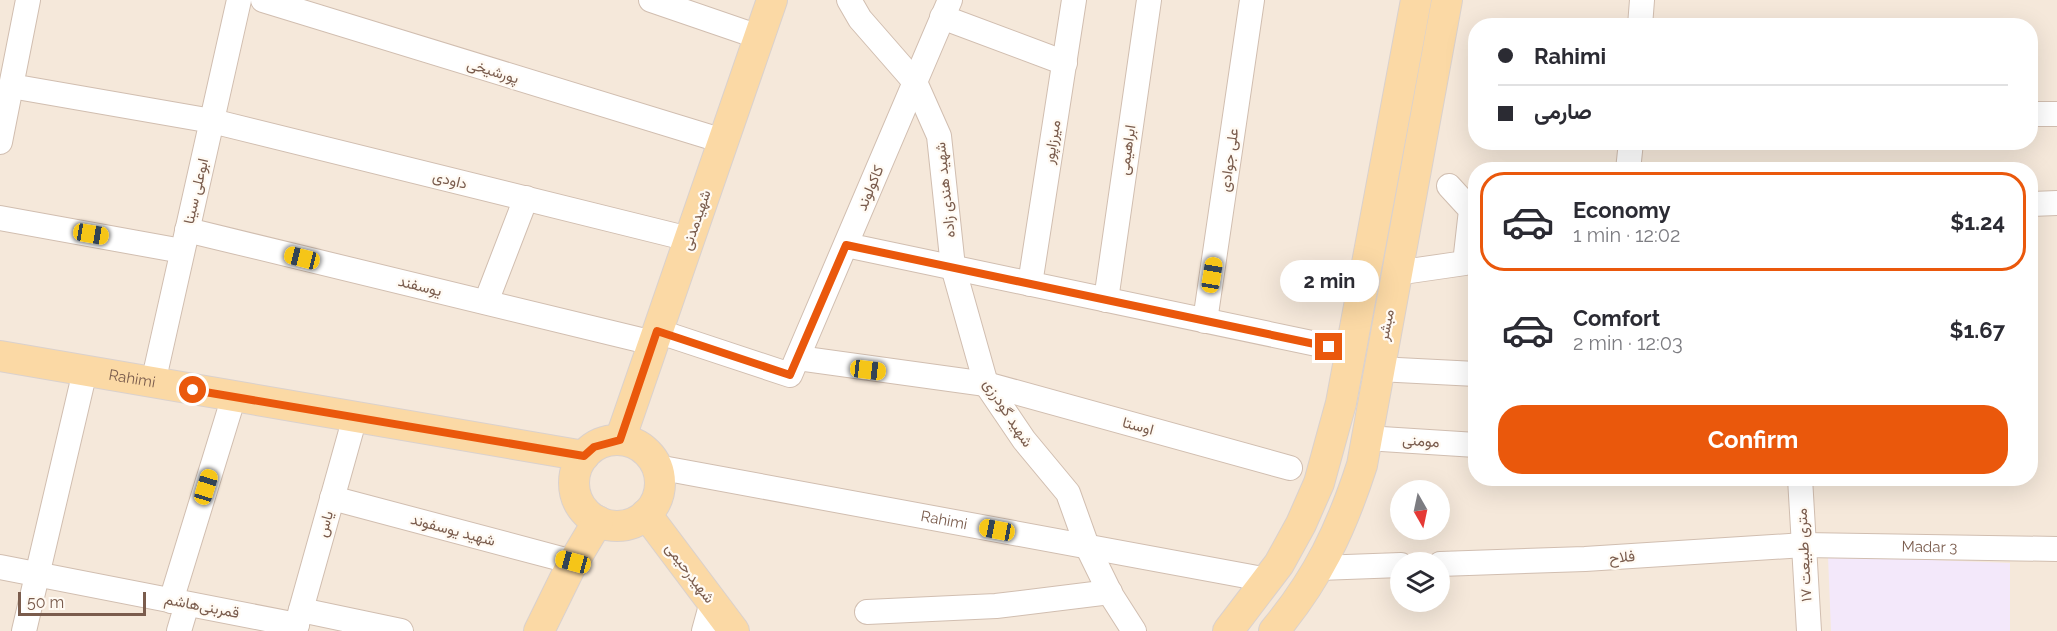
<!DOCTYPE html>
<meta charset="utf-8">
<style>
:root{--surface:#fff;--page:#f7f7f7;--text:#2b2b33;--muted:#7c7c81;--line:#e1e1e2;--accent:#ea580c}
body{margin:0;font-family:Raleway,Vazirmatn,sans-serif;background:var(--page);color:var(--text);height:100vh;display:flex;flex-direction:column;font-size:22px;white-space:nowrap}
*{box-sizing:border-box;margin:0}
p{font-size:20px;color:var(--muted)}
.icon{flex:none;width:33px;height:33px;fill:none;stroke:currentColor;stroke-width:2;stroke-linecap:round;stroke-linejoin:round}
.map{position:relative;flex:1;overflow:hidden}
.side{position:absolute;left:1468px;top:162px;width:570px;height:324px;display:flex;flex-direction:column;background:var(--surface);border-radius:24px;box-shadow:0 6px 24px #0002}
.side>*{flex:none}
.guide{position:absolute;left:1468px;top:18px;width:570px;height:132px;border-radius:24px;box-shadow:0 6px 24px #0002;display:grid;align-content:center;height:132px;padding:0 30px;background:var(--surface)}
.needle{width:39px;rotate:171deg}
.buttons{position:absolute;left:1390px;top:480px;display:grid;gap:12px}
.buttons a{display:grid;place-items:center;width:60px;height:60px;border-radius:50%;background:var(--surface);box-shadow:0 6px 24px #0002;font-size:30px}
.scale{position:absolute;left:18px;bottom:15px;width:128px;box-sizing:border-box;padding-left:6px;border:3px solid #7a5c4d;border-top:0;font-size:16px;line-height:21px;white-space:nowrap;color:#7a5c4d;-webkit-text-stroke:4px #fffaf3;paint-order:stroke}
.end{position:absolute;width:27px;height:27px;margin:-14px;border:8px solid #ea580c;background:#fff;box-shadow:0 0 0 3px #fff}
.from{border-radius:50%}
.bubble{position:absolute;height:42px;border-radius:21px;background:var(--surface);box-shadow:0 6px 24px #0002;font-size:20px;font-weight:700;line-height:42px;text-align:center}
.car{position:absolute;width:18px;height:36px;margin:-18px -9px;border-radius:8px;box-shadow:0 0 4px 2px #0007;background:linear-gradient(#f5c518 24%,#345 0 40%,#f5c518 0 76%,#345 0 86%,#f5c518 0)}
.guide b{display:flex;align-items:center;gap:21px;height:57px;font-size:22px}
.guide b+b{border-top:2px solid var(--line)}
.guide i{width:15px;height:15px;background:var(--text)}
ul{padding:10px 0 0;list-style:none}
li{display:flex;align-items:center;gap:18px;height:99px;margin:0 12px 9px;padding:0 18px;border:3px solid transparent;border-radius:24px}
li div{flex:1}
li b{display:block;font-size:22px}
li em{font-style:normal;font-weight:700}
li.selected{border-color:var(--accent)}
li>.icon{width:54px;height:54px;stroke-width:1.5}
.primary-button{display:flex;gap:12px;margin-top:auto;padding:12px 30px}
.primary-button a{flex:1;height:69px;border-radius:24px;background:var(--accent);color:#fff;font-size:24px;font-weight:700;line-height:69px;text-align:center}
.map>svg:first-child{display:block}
.residential{fill:#f5e8da;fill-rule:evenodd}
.education{fill:#f3e8fa}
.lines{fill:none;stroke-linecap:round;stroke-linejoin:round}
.minor-casing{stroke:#d1beb0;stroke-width:26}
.major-casing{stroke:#dad1cd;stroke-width:32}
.minor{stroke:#fff;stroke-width:24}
.major{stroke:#fbd9a5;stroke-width:30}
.route{stroke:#ea580c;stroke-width:8}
.labels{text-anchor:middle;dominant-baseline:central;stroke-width:4.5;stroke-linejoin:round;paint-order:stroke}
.street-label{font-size:15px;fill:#7a5c4d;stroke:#fffaf3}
</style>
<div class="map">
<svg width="2057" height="631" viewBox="0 0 2057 631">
<rect width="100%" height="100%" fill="#fdf6ec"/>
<path class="residential" d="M0,0H2057V631H0ZM1476,26H2031V142H1476ZM1476,170H2031V478H1476ZM1401,490H1440V530H1401ZM1401,562H1440V602H1401Z"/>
<path class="education" d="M1828,556L2010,563V631H1831Z"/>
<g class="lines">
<defs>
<g id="minor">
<path d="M263,0L723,141"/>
<path d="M651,0L759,37"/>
<path d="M849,0L860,19L915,82L939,136L953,267L986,384L1024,440L1068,493L1087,546L1111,595L1134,631"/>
<path d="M942,17L1065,63"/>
<path d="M1640,26L1642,0"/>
<path d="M11,86L212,121L689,239"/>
<path d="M2031,114H2057"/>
<path d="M0,142L28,0"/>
<path d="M1628,170L1631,142"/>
<path d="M2031,204L2057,203"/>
<path d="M0,218L182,251"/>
<path d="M187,230L653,343"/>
<path d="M846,245L1350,351"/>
<path d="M1396,273L1465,263L1471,210L1449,186"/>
<path d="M1030,284L1074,0"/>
<path d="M1106,300L1149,0"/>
<path d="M486,302L526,198"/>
<path d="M1205,321L1252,0"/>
<path d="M657,331L790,375L950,0"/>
<path d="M798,358L986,384L1290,468"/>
<path d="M1378,369L1476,374"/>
<path d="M153,383L239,0"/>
<path d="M1366,438L1476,445"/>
<path id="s1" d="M657,467L1268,580"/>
<path d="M1800,478L1809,631"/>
<path d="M332,498L573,562"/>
<path id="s2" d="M1440,564L1585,559L1804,545L2057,549"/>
<path d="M0,567L297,625"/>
<path d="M1319,568L1401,565"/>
<path d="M171,601L234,396"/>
<path d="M301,610L401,631"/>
<path d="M867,612L996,606L1110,592"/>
<path d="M24,631L85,371"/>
<path d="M179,631L187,604"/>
<path d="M295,631L355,417"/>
<path d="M704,631L712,602"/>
</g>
<g id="major">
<path id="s3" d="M0,356L584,456"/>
<path d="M620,440L772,0"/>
<circle cx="617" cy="483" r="43"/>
<path d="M646,514L734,631"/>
<path d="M539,631L570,568L598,521"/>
<path d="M1228,631L1279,564L1301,524L1319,483L1341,403L1416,0"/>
<path d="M1274,631C1318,578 1341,530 1362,465L1447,0"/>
</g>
</defs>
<use href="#minor" class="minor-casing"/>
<use href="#major" class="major-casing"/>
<use href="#minor" class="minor"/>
<use href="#major" class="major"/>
</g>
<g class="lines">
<path class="route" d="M193,390L584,456L594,447L620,440L657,331L790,375L846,245L1329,347"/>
</g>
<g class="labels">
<g class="street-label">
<text transform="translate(493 71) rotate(17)">پورشیخی</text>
<text transform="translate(1052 142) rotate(-81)">میرزاپور</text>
<text transform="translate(1127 150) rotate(-82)">ابراهیمی</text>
<text transform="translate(1229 160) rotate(-82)">علی جوادی</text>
<text transform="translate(450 180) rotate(14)">داودی</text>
<text transform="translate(870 188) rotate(-67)">کاکولوند</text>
<text transform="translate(945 190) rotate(-96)">شهید هندی زاده</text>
<text transform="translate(196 191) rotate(-77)">ابوعلی سینا</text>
<text transform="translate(696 220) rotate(-71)">شهیدمدنی</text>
<text transform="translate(420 286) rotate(14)">یوسفند</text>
<text transform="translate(1386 325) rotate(-79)">مبشر</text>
<text stroke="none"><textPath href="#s3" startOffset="134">Rahimi</textPath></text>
<text transform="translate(1008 413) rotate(57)">شهید گودرزی</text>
<text transform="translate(1138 426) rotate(15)">اوستا</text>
<text transform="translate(1421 441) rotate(4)">مومنی</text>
<text stroke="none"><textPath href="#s1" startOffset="292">Rahimi</textPath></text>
<text transform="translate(325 524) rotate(-75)">یاس</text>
<text transform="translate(453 530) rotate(15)">شهید یوسفوند</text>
<text stroke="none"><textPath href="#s2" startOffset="490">Madar 3</textPath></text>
<text transform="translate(1804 555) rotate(-93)">۱۷ متری طبیعت</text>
<text transform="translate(1622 557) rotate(-4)">فلاح</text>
<text transform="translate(690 573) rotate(53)">شهیدرحیمی</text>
<text transform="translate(202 606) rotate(11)">قمربنی‌هاشم</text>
</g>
</g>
</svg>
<div class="buttons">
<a><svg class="needle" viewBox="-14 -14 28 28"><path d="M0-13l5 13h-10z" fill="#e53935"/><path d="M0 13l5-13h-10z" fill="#7c7c81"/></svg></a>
<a><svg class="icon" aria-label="layers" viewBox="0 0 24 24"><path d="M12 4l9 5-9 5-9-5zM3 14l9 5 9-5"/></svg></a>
</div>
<div class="scale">50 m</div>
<i class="end from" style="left:193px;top:390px"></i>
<i class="end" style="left:1329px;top:347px"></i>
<div class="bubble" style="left:1280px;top:260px;width:99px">2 min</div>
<i class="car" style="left:91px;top:234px;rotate:100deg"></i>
<i class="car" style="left:302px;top:258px;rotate:284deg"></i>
<i class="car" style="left:1212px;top:275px;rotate:9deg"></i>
<i class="car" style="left:868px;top:370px;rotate:97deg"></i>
<i class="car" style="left:206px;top:487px;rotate:17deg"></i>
<i class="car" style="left:997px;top:530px;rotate:281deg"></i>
<i class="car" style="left:573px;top:562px;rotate:285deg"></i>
<div class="guide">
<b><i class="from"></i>Rahimi</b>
<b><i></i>صارمی</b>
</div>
<section class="side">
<ul>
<li class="selected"><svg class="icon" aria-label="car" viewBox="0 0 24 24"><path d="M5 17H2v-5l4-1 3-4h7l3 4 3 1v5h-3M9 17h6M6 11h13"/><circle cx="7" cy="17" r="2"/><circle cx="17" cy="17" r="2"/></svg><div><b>Economy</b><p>1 min · 12:02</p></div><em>$1.24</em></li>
<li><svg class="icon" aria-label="car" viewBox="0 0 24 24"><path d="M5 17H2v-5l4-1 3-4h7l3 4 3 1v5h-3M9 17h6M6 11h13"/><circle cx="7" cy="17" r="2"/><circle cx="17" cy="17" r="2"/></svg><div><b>Comfort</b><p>2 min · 12:03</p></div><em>$1.67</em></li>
</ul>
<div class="primary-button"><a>Confirm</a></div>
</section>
</div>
